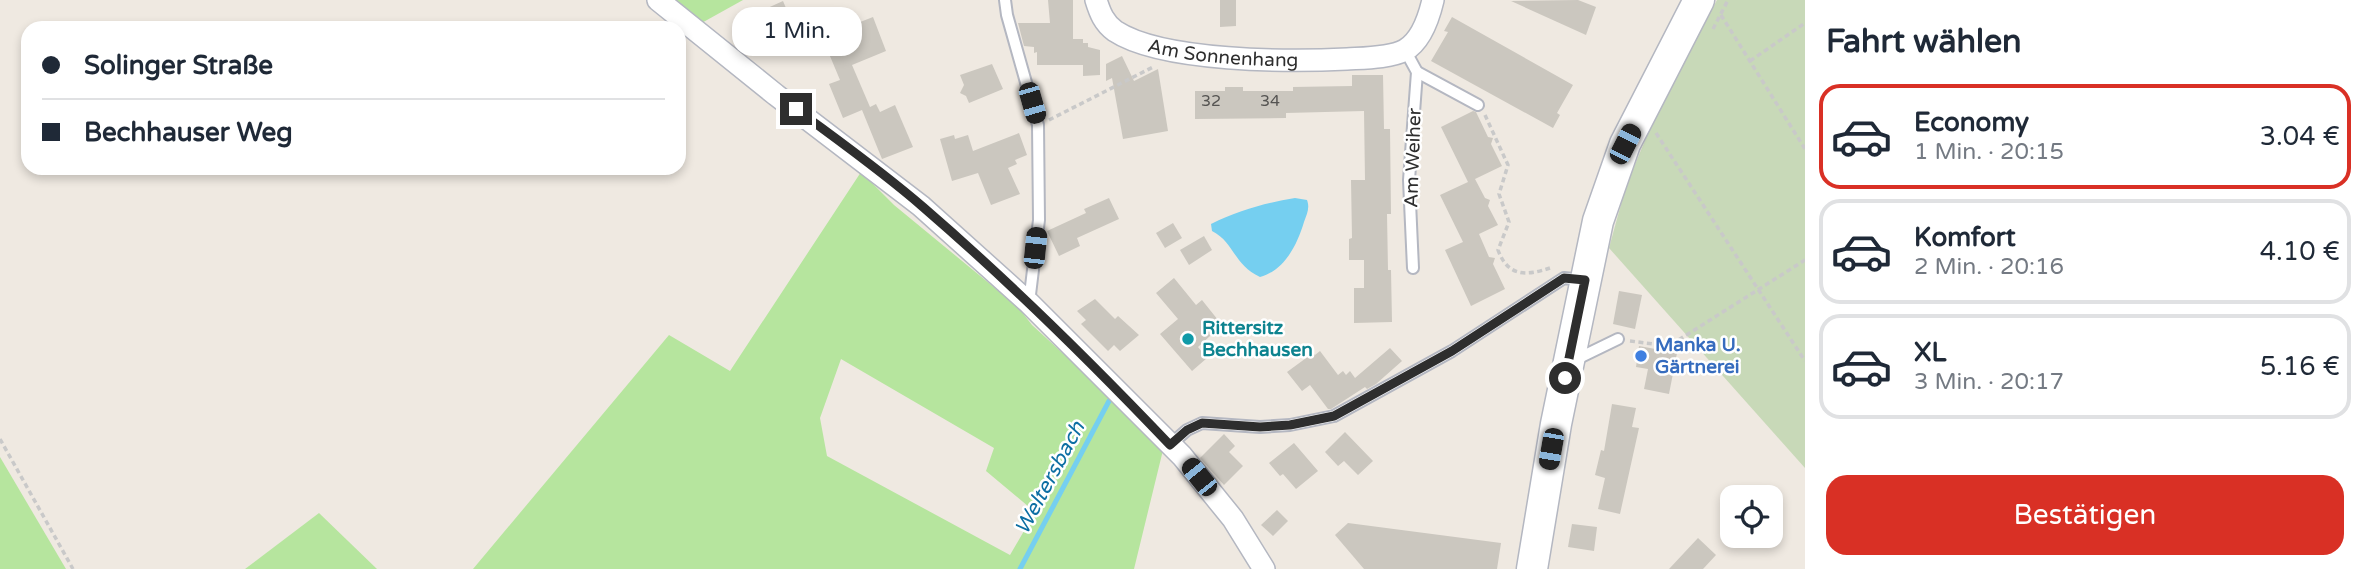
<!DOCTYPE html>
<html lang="de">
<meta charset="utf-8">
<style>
:root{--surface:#fff;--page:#f6f6f7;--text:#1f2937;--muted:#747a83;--line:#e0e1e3;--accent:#d93025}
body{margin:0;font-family:"Varela Round",sans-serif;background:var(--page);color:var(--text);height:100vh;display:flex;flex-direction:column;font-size:26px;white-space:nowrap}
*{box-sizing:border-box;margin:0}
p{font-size:23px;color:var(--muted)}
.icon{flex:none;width:38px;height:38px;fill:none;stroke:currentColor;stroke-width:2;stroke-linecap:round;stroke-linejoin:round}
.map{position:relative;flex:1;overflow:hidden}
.drawer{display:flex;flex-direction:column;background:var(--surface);width:560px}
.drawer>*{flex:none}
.guide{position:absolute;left:21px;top:21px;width:665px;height:154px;border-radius:21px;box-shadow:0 4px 10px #0003;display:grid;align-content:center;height:154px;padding:0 21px;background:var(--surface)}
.buttons{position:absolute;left:1720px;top:485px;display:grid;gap:14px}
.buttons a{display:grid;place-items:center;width:63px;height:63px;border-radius:14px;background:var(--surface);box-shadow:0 4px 10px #0003;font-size:35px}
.end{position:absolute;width:32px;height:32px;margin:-16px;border:9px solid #2e2e2e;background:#fff;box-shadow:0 0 0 4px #fff}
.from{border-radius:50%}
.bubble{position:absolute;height:49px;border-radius:21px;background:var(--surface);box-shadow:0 4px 10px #0003;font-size:23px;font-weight:600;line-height:49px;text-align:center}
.car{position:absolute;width:21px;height:42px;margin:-21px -10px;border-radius:9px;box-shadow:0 0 5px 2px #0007;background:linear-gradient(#222 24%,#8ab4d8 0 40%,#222 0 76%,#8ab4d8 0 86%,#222 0)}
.guide b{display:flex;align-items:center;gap:24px;height:66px;font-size:26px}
.guide b+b{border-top:2px solid var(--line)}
.guide i{width:18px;height:18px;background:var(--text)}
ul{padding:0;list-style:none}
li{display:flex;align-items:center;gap:21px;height:105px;margin:0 14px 10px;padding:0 7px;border:4px solid var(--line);border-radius:21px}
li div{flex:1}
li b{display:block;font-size:26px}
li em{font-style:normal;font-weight:600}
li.current{border-color:var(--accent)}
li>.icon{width:63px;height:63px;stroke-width:1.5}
h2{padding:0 21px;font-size:32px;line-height:84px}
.cta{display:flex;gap:14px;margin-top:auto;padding:14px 21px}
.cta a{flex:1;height:80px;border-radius:21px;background:var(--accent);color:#fff;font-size:28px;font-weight:600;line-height:80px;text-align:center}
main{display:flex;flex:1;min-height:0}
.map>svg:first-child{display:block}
.green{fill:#b6e59e;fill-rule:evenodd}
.cemetery{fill:#c8d9b8}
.water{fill:#75cff0}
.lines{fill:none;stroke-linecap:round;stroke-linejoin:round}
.stream{stroke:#75cff0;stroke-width:5}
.building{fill:#cbc7bf}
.lane-casing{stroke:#b4b7c1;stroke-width:14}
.street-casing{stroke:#b4b7c1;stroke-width:24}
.secondary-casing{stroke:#b4b7c1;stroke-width:33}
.path{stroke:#c9c9c9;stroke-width:3.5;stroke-dasharray:5 3.5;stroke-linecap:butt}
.lane{stroke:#fff;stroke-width:10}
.street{stroke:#fff;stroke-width:21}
.secondary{stroke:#fff;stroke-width:30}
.route{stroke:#2e2e2e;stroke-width:9}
.culture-dot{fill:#0f9aa8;stroke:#fff;stroke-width:2.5}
.shop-dot{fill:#3f7fe0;stroke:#fff;stroke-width:2.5}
.labels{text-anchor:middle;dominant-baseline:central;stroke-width:5;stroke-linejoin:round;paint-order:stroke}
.number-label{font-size:16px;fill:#555452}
.street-label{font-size:19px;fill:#2e2e2e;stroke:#fff}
.culture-label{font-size:19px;font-weight:bold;fill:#0d838f;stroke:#fff;text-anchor:start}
.shop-label{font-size:19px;font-weight:bold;fill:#366cbe;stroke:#fff;text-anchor:start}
.water-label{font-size:21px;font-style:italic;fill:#0d6fa3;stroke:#fff}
</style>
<main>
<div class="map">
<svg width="1805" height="569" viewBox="0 0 1805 569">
<rect width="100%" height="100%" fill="#efe9e1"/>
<g class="green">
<path d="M668,0H743L698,25Z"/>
<path d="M861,172L894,205L1018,307L1032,325L1164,446L1134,569H473L669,335L730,371ZM841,359L994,448L986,471L1035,512L1010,555L827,456L820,418Z"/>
<path d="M0,457L66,569H0Z"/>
<path d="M319,513L377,569H245Z"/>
</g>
<path class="cemetery" d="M1717,0H1805V468L1609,248L1626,186L1657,112Z"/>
<path class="water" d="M1295,198L1307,200C1310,208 1307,214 1304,222C1297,245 1285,270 1260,277C1233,264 1234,242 1212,231L1211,224C1239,210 1265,203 1295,198Z"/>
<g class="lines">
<path class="stream" d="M1020,569L1109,401"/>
</g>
<g class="building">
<path d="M1048,0H1073V39H1083V43H1088V47L1100,50V75L1083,76V65H1037V52L1034,53V47L1024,46L1018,23H1050Z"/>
<path d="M1220,0H1236V26L1220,27Z"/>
<path d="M1578,0L1596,7L1586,35L1511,1Z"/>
<path d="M783,1L794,27L772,36L761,11Z"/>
<path d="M873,17L886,51L852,65L870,107L876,104L880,112L895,105L913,147L882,159L862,110L843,118L829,84L840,80L822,37Z"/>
<path d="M1452,17L1573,85L1557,113L1560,115L1553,128L1431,61L1448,32L1444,31Z"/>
<path d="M1122,56L1134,81L1158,69L1168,131L1123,139L1112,78L1106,81V64Z"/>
<path d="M992,64L1003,89L969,103L966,96L960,93L964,85L960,75Z"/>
<path d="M1352,75H1383L1384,129H1390L1391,214H1387L1388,270H1391L1392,322L1354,323V288H1364V260H1349V239L1352,238L1351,180H1365L1364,111L1286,113V118L1195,119V91H1225V87H1243V91H1293V87L1352,86Z"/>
<path d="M1473,111L1476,112L1488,137L1493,138L1491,144L1502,166L1475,179L1485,198L1490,200L1488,206L1498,225L1479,234L1489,257L1495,258L1493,264L1505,289L1471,306L1445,250L1463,242L1440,195L1468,182L1441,127Z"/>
<path d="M1019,133L1027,155L1015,160L1017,164L1008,168L1020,194L991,205L978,173L952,181L940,139L954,135L955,139L968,135L973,151Z"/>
<path d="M1109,198L1119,219L1077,238L1080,246L1059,256L1047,231L1086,213L1084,209Z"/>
<path d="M1173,223L1182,238L1165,248L1156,233Z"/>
<path d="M1204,236L1212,250L1189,265L1180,250Z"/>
<path d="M1174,278L1196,305L1202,300L1222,325L1198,347L1207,358L1192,371L1160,334L1178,319L1156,293Z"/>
<path d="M1619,291L1642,295L1635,329L1613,324Z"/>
<path d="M1095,299L1115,319L1118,316L1139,335L1120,351L1114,345L1108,351L1081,324L1086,320L1077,311Z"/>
<path d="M1639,346L1677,353L1669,394L1644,389L1648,369L1636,367Z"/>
<path d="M1390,348L1402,361L1376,384L1367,389L1365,387L1331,409H1328L1310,385L1302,391L1287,372L1313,353L1315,355L1320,351L1338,375L1343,371L1346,375L1350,371L1355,378Z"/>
<path d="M1612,404L1636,408L1632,427L1639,428L1620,514L1598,509L1605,478L1595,475L1601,450L1604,451Z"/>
<path d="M1345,432L1373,461L1358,475L1344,461L1338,466L1325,452Z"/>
<path d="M1224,434L1235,446L1229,452L1243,466L1224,485L1200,458Z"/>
<path d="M1294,443L1318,471L1296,489L1283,474L1280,476L1269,463Z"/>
<path d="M1277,510L1288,521L1273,536L1261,525Z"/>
<path d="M1348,523L1501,543L1497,569H1364L1335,535Z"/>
<path d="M1572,524L1597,527L1594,551L1568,547Z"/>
<path d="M1698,538L1716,555L1703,569H1669Z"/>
</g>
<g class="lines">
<defs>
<g id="lane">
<path d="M1005,0L1007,15L1038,125L1039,220L1029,303"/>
<path d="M1405,50L1417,72L1409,180L1413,268"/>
<path d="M1417,72L1478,105"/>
<path d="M1572,355L1583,356L1618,339"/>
<path d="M1170,445L1187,430L1202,423L1260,427L1290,425L1334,416L1452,351L1564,278L1582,280"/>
</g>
<g id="street">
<path d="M658,0L776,95L921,206L1029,303L1182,456L1233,519L1264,569"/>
<path id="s1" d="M1096,0C1100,13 1104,23 1115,31C1162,62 1291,62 1347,59C1362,58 1391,58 1405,50C1421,41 1429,17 1433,0"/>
</g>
<path id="secondary" d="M1532,569L1556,424L1598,221L1625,144L1699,0"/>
</defs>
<use href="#lane" class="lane-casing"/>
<use href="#street" class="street-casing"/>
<use href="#secondary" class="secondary-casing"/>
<g class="path">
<path d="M1721,15L1805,149"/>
<path d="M1713,29L1728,0"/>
<path d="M1750,61L1805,23"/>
<path d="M1485,115L1508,165L1499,194L1509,222L1498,250C1508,277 1526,276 1550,268"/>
<path d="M1049,120L1155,66"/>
<path d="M1656,133L1805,361"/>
<path d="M1630,341L1669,346L1805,260"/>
<path d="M0,439L73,569"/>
</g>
<use href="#lane" class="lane"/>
<use href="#street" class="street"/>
<use href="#secondary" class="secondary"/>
</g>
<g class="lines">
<path class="route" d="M796,109C839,141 883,172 923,207C1010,282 1091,362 1170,445L1187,430L1202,423L1260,427L1290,425L1334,416L1452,351L1564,278L1585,280L1565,378"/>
</g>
<circle class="culture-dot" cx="1188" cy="339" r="7"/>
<circle class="shop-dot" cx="1641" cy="356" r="7"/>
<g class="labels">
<g class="number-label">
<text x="1211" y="101">32</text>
<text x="1270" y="101">34</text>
</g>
<g class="street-label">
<text stroke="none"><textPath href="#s1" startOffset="149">Am Sonnenhang</textPath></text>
<text transform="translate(1413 158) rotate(-88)">Am Weiher</text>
</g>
<g class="culture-label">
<text x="1202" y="328">Rittersitz<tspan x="1202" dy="22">Bechhausen</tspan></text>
</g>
<g class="shop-label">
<text x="1655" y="345">Manka U.<tspan x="1655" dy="22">Gärtnerei</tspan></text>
</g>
<g class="water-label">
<text transform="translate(1050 478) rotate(-62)">Weltersbach</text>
</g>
</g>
</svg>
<div class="buttons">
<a><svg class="icon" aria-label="locate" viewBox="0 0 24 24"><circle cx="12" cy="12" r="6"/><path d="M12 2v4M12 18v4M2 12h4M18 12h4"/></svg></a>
</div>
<i class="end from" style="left:1565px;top:378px"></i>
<i class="end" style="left:796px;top:109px"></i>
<div class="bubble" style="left:732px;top:7px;width:130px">1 Min.</div>
<i class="car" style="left:1032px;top:103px;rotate:164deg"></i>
<i class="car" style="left:1625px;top:144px;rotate:27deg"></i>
<i class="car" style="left:1035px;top:248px;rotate:6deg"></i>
<i class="car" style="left:1551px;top:449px;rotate:190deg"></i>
<i class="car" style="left:1199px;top:477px;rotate:321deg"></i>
<div class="guide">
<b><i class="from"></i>Solinger Straße</b>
<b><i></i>Bechhauser Weg</b>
</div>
</div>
<section class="drawer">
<h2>Fahrt wählen</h2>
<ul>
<li class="current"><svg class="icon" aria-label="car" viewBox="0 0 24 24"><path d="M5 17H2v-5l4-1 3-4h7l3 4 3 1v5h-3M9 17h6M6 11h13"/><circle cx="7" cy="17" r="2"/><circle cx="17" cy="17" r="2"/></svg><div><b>Economy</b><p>1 Min. · 20:15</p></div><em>3.04 €</em></li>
<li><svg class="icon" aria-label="car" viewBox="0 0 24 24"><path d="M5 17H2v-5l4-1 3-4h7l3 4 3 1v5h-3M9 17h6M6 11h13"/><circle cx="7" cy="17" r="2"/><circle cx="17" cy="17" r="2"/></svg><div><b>Komfort</b><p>2 Min. · 20:16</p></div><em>4.10 €</em></li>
<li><svg class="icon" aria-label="car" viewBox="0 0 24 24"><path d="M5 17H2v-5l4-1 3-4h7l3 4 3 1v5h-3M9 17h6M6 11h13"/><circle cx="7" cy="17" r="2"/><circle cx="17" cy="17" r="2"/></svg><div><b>XL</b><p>3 Min. · 20:17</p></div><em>5.16 €</em></li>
</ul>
<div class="cta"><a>Bestätigen</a></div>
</section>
</main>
